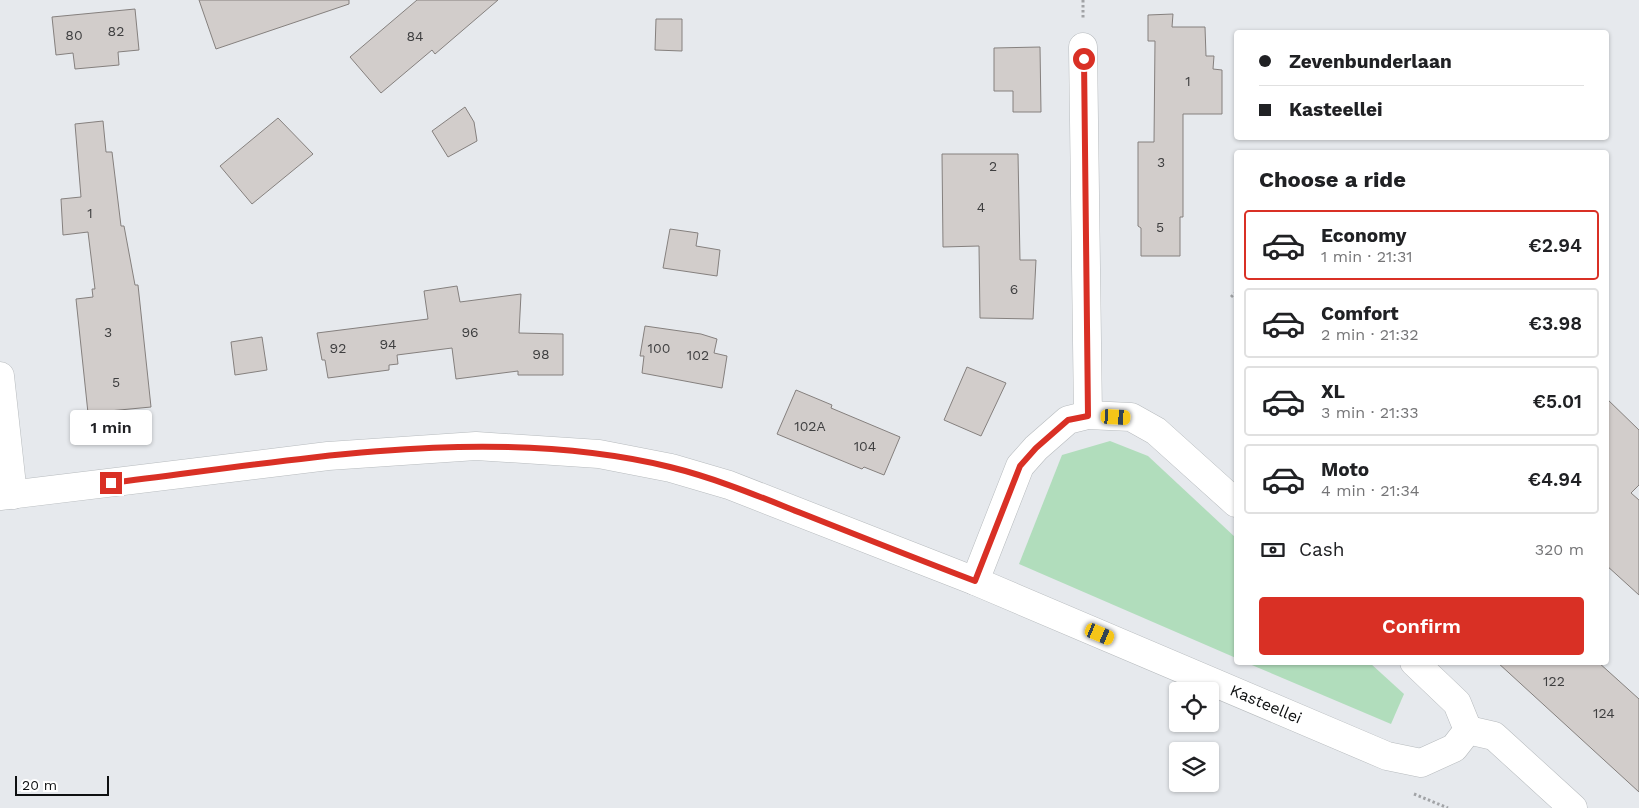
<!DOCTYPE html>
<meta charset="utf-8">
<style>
:root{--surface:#fff;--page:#f2f2f2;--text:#202124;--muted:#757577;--line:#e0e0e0;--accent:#d93025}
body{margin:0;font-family:"Work Sans",sans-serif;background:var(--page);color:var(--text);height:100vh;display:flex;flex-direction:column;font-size:19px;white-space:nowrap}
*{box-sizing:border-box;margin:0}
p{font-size:16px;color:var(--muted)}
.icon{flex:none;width:28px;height:28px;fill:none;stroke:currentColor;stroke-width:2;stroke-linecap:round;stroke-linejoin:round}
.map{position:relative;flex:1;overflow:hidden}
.side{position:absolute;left:1234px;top:150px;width:375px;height:515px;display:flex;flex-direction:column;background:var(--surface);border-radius:5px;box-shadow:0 1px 4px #0004}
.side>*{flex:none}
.hud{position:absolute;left:1234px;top:30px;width:375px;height:110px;border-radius:5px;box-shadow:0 1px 4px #0004;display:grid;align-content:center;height:110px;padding:0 25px;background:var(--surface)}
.buttons{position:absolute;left:1169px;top:682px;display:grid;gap:10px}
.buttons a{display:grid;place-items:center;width:50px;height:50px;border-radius:5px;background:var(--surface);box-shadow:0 1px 4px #0004;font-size:25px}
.scale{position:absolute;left:15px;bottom:12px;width:94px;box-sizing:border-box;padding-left:5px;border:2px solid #0e1011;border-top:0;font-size:14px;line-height:18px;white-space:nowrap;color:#0e1011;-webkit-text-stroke:4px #fff;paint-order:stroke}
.end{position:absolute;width:22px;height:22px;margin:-11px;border:6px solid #d93025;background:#fff;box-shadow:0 0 0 2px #fff}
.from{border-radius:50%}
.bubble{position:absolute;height:35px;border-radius:5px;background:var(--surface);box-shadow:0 1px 4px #0004;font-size:16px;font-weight:600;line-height:35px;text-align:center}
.car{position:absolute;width:15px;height:30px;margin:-15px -8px;border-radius:6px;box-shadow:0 0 4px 1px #0007;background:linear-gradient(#f5c518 24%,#345 0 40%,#f5c518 0 76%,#345 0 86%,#f5c518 0)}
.hud b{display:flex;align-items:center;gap:18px;height:48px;font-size:19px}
.hud b+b{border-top:1px solid var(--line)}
.hud i{width:12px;height:12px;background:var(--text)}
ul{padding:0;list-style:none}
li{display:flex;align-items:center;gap:15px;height:70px;margin:0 10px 8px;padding:0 15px;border:2px solid var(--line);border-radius:5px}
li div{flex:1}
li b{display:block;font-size:19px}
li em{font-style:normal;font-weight:600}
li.on{border-color:var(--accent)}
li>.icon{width:45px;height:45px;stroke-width:1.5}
h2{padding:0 25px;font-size:22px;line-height:60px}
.pay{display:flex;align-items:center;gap:12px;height:55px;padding:0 25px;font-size:19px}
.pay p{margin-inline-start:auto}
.primary-button{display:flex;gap:10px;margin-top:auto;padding:10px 25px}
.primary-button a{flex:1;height:58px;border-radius:5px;background:var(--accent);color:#fff;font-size:20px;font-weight:600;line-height:58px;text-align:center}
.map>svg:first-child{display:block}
.green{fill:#b1ddbc}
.building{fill:#d2cdcb;stroke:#85807e}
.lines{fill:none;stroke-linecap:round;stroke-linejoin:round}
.minor-casing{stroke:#b7bbbe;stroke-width:29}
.path{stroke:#a1a3a6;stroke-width:3;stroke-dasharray:2.5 2.5;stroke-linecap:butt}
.minor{stroke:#fff;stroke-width:28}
.route{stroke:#d93025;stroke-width:6}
.labels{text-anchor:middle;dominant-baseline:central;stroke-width:5;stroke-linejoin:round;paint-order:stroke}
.number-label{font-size:14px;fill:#3f3f40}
.street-label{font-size:16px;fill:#0e1011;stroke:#fff}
</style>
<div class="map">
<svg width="1639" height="808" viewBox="0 0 1639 808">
<rect width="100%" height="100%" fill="#e6e9ed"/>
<g class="green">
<path d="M1110,441L1148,456L1236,538V658L1019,564L1062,455Z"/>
<path d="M1247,663H1370L1404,694L1391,724Z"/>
</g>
<g class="building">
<path d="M199,0H349V4L216,49Z"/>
<path d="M417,0H498L435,54L432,50L381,93L350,57Z"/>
<path d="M135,9L139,50L118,52L119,65L75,69L73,53L56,55L52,17Z"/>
<path d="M1173,14L1172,27H1205L1206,56H1214L1213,69L1222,70V114H1183V217H1180V256H1141V228L1138,226V142H1154L1155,41H1148V15Z"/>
<path d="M656,19H682V51L655,50Z"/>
<path d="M1040,47L1041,112H1013V91H994V48Z"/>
<path d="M465,107L474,122L477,141L448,157L432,131Z"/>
<path d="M278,118L313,154L252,204L220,166Z"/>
<path d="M103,121L106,152H112L121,226H124L135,285H138L151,407L88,413L76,299L93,297L92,289H95L88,232L63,235L61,199L81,197L75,124Z"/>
<path d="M942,154H1018L1020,260H1036L1033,319L980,318L979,246L943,247Z"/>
<path d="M670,229L698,233L696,246L720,250L717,276L663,268Z"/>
<path d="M457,286L460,302L521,294L519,333L563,334V375H518V371L456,379L452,348L397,355L398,364L389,365V370L328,378L325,360H322L317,333L428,319L424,291Z"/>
<path d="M645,326L701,334L717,339L714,353L727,356L722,388L642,373L644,356H640Z"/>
<path d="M262,337L267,370L235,375L231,342Z"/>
<path d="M967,367L1006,383L981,436L944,420Z"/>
<path d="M796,390L832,405L831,408L900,437L884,475L864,467L862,469L777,434Z"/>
<path d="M1606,398L1639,430V485L1631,493L1639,500V595L1606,565Z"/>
<path d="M1497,662H1598L1639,699V792Z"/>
</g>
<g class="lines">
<defs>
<g id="minor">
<path d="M1083,47L1088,415"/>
<path d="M0,376L13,495"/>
<path d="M0,496L328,456L476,446L599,454L671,468L729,485L975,581L1387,756L1421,763L1454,748L1468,730"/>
<path d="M975,581L1020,466L1036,448L1068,420L1088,415L1131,417L1156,431L1236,503"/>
<path d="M1414,662L1457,703L1468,730"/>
<path d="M1468,730L1494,736L1573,808"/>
</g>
</defs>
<use href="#minor" class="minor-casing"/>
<g class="path">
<path d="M1083,0V19"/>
<path d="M1231,297L1236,292"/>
<path d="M1414,794L1448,808"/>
</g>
<use href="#minor" class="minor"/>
</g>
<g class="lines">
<path class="route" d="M111,483C293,461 489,423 670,467C715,478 758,496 801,513C859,536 917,559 975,581L1020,466L1036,448L1068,420L1088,416L1084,59"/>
</g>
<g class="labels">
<g class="number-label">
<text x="116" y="31">82</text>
<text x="74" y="35">80</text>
<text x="415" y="36">84</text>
<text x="1188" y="81">1</text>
<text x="1161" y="162">3</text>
<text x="993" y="166">2</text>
<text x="981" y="207">4</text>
<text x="90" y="213">1</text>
<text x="1160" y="227">5</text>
<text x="1014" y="289">6</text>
<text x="108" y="332">3</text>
<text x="470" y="332">96</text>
<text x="388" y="344">94</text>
<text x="338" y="348">92</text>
<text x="659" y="348">100</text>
<text x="541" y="354">98</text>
<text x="698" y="355">102</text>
<text x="116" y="382">5</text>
<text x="810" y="426">102A</text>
<text x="865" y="446">104</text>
<text x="1554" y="681">122</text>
<text x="1604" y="713">124</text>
</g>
<g class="street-label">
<text transform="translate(1266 704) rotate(23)">Kasteellei</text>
</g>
</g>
</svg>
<div class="buttons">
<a><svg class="icon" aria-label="locate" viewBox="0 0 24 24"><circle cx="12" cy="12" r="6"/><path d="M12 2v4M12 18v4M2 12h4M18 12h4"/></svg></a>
<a><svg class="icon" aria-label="layers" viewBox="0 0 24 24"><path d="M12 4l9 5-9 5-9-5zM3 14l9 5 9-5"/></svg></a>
</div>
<div class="scale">20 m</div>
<i class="end from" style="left:1084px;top:59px"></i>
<i class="end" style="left:111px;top:483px"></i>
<div class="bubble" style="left:70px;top:410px;width:82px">1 min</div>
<i class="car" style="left:1116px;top:417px;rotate:93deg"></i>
<i class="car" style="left:1100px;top:634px;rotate:113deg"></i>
<div class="hud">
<b><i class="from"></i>Zevenbunderlaan</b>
<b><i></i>Kasteellei</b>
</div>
<section class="side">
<h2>Choose a ride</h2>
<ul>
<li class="on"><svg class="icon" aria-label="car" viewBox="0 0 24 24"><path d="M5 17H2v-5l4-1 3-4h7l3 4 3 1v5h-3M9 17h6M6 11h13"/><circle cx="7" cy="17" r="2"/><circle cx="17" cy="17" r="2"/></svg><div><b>Economy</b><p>1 min · 21:31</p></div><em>€2.94</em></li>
<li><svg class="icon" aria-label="car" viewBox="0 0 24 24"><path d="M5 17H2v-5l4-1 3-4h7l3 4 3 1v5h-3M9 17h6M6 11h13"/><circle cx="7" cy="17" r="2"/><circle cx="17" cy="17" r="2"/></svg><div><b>Comfort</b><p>2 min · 21:32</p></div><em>€3.98</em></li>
<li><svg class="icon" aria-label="car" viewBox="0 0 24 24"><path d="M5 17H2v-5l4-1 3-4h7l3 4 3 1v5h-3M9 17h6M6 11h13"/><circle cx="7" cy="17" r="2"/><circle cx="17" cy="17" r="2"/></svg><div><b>XL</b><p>3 min · 21:33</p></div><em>€5.01</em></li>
<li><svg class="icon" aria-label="car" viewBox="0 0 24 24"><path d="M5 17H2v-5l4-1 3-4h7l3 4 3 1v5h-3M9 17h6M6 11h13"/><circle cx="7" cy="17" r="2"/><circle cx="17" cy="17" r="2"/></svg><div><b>Moto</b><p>4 min · 21:34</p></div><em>€4.94</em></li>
</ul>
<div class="pay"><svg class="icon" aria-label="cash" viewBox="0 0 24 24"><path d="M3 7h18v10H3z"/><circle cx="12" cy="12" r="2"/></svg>Cash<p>320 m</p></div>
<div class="primary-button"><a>Confirm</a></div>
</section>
</div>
